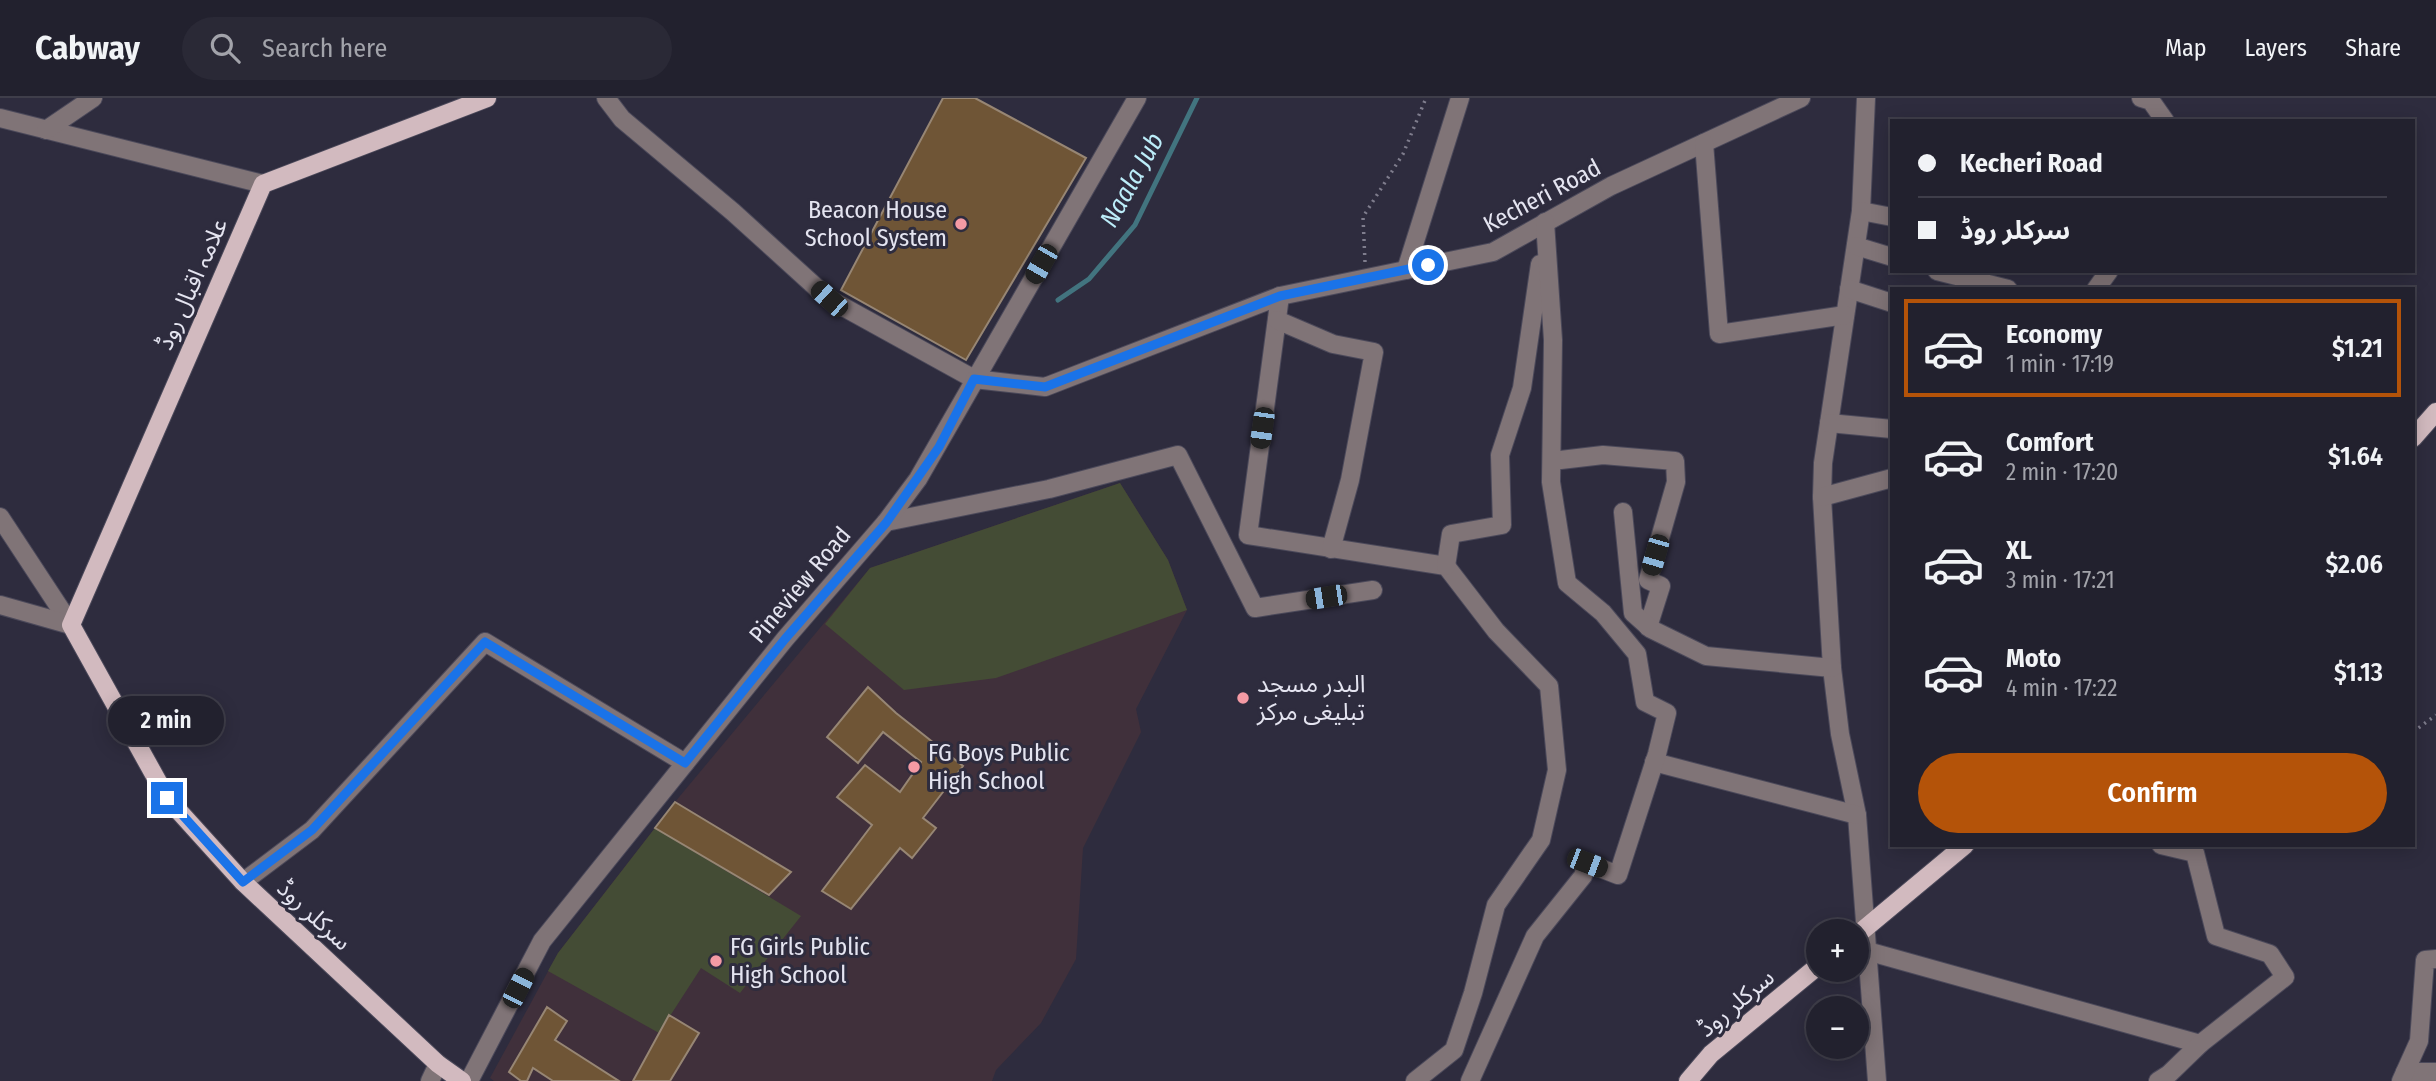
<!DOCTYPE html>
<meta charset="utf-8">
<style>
:root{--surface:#22212e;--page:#2a2936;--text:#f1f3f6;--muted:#a2a3aa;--line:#3f3e4a;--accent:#b45309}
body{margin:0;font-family:"Fira Sans Condensed","Noto Sans Arabic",sans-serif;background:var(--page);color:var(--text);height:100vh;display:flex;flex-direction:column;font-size:26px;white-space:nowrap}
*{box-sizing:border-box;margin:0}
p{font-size:23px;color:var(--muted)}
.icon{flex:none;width:38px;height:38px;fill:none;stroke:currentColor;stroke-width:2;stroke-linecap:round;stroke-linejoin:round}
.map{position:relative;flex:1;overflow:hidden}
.panel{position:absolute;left:1890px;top:189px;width:525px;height:560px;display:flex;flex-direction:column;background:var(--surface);border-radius:0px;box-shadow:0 4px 18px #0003,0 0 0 2px var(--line)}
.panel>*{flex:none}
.hud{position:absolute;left:1890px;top:21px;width:525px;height:154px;border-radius:0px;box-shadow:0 4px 18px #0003,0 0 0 2px var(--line);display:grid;align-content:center;height:154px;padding:0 28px;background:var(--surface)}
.controls{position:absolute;left:1806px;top:821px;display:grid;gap:14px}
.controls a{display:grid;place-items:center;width:63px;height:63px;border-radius:50%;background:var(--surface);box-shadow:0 4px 18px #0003,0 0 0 2px var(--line);font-size:35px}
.end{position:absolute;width:32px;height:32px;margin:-16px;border:9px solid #1a73e8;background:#fff;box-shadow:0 0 0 4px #fff}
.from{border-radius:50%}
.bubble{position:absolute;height:49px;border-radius:24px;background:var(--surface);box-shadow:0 4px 18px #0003,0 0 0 2px var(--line);font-size:23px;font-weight:600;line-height:49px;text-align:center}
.car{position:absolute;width:21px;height:42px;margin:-21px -10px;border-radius:9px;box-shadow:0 0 5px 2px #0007;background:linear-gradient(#222 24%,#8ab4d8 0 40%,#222 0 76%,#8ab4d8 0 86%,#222 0)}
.hud b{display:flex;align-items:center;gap:24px;height:66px;font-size:26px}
.hud b+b{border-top:2px solid var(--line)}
.hud i{width:18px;height:18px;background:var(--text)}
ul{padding:12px 0 0;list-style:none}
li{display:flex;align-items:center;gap:21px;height:98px;margin:0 14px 10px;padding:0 14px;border:4px solid transparent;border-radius:0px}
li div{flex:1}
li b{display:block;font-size:26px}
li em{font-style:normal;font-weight:600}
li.selected{border-color:var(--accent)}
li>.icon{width:63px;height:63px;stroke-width:1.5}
.cta{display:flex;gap:14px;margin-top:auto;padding:14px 28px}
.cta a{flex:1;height:80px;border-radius:42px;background:var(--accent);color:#fff;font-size:28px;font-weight:600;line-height:80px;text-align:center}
header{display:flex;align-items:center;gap:42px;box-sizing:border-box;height:98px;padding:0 35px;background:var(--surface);border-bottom:2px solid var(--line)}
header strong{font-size:33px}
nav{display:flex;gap:38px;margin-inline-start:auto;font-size:24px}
.search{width:490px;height:63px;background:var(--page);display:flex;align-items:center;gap:18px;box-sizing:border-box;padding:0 24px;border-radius:38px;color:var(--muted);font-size:26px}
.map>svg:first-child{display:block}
.education{fill:#40303b}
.green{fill:#444c35}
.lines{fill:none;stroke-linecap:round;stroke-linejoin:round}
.stream{stroke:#42747f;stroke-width:5}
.building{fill:#6f5536;stroke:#978674;stroke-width:2}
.minor-casing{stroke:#4b495a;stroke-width:20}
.major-casing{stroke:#4b495a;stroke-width:20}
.path{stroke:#7f7d8d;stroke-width:3.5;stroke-dasharray:2 5;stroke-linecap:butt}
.minor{stroke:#807477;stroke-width:18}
.major{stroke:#d2babf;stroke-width:18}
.route{stroke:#1a73e8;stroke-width:9}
.poi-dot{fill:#f49aa4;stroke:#2e2c3e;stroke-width:2.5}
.labels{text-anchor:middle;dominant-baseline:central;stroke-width:6;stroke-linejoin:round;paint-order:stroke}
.street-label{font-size:24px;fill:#e4e4f0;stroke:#2e2c3e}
.poi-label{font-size:24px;fill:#e4e4f0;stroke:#2e2c3e;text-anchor:start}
.water-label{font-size:26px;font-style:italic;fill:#bcedf9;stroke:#2e2c3e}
</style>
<header>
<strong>Cabway</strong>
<div class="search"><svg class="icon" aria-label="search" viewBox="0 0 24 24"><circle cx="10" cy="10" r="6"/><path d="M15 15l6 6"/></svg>Search here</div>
<nav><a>Map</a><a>Layers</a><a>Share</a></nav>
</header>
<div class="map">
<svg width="2436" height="983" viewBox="0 0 2436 983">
<rect width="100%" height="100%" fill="#2e2c3e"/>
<path class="education" d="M1120,385L1168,462L1187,512L1136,611L1141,634L1083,750L1076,861L1041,925L996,972L992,983H494L490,980L558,855L675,704L870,470Z"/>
<g class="green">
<path d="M1120,385L1168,462L1187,512L996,580L904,592L825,526L870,470Z"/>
<path d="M655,730L801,818L740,895L701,870L659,935L548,873L558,855Z"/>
</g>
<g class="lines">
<path class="stream" d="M1058,202L1089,181L1135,127L1197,0"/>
</g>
<g class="building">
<path d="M943,0H975L1086,60L966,262L841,192Z"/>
<path d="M868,589L896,615L963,668L923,720L936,730L912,760L900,750L851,811L822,793L872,727L837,699L865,667L900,694L921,664L883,634L858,665L827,639Z"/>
<path d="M675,704L791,774L769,797L655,730Z"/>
<path d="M547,909L567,923L555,942L619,983H553L533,970L527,983H521L509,974Z"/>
<path d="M669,917L699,935L670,983H633Z"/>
</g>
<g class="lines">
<defs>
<g id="minor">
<path d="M606,0L622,21L733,114L829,201L974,281L1045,289L1280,198L1493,154L1611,88L1801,0"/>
<path d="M1866,0L1861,113L1823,365L1822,399L1832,570L1840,636L1857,717L1877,983"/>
<path d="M2141,0L2151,3L2165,23"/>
<path d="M0,20L263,86"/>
<path d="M46,32L93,0"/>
<path d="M1704,45L1719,236L1845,217"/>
<path d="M1861,113L1892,119"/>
<path d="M1856,148L1892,159"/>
<path d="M1406,172L1460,0"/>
<path d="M1937,173L2008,191"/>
<path d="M1849,191L1892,205"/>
<path d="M2096,191L2109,173"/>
<path d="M1280,198L1248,437L1446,468L1496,533L1549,588L1557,672L1541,742L1496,807L1473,895L1454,952L1415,983"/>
<path d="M1277,222L1333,246L1374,254L1350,382L1331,451"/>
<path d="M1829,325L1892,331"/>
<path d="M1552,363L1603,357L1675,363L1676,384L1648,482L1661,488L1648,529"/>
<path d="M1822,399L1892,380"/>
<path d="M1623,414L1633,515L1651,531L1706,558L1832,570"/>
<path d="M0,419L71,527"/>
<path d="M886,424L1049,391L1178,357L1255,510L1373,492"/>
<path d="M1446,468L1451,436L1502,427L1500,357L1522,290L1540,166"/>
<path d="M0,507L71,527"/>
<path d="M1654,664L1857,717"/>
<path d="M243,784L312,732L485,544L685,665"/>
<path d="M1867,853L2200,946"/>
<path d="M2405,974H2436"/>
<path d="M430,983L438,966"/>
<path d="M469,983L542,843L785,541L886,424L918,381L1137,0"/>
<path d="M1470,983L1535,838L1583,778L1587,765L1618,777L1657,656L1667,615L1645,604L1637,556L1603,515L1567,485L1551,384L1553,242L1545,124"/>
<path d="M2158,983L2169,976L2200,946L2285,879L2270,856L2216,838L2195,755L2161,747"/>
<path d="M2401,983L2419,943L2425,862L2436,861"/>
</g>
<g id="major">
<path d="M2413,340L2436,314"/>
<path d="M1857,837L1965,747"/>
<path d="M462,983L438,966L243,784L167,700L71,527L263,86L487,0"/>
<path d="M1688,983L1711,956L1818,868"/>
</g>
</defs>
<use href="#minor" class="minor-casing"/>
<use href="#major" class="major-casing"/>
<g class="path">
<path d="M1365,164L1363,119L1403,56L1426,0"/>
<path d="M2413,634L2436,617"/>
</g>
<use href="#minor" class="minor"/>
<use href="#major" class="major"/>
</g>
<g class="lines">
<path class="route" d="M167,700L243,784L312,732L485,544L685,665L785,541L886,425L939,349L974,281L1045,289L1280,198L1428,167"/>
</g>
<g class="poi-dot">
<circle cx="961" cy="126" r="7"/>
<circle cx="1243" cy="600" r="7"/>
<circle cx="914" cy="669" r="7"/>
<circle cx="716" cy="863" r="7"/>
</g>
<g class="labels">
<g class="street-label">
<text transform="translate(1542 98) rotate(-28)">Kecheri Road</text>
<text transform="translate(192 186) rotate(-66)">علامہ اقبال روڈ</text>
<text transform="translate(800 487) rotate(-50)">Pineview Road</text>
<text transform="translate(314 817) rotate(43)">سرکلر روڈ</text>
<text transform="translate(1736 905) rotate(-40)">سرکلر روڈ</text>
</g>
<g class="poi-label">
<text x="947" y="112" text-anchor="end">Beacon House<tspan x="947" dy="28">School System</tspan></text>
<text x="1257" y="586">البدر مسجد<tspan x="1257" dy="28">تبلیغی مرکز</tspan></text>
<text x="928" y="655">FG Boys Public<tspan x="928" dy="28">High School</tspan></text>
<text x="730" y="849">FG Girls Public<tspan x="730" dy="28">High School</tspan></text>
</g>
<g class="water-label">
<text transform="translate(1132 82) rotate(-61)">Naala Jub</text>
</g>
</g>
</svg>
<div class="controls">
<a>+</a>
<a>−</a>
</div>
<i class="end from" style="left:1428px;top:167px"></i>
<i class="end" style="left:167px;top:700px"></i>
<div class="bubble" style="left:108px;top:598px;width:116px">2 min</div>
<i class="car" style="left:1041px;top:166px;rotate:210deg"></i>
<i class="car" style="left:829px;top:201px;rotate:312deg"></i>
<i class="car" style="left:1262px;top:330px;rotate:188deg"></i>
<i class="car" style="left:1655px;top:457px;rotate:196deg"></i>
<i class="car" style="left:1326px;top:499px;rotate:261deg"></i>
<i class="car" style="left:1587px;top:765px;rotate:111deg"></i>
<i class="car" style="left:518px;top:890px;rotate:27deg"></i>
<div class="hud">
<b><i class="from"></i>Kecheri Road</b>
<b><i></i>سرکلر روڈ</b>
</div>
<section class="panel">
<ul>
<li class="selected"><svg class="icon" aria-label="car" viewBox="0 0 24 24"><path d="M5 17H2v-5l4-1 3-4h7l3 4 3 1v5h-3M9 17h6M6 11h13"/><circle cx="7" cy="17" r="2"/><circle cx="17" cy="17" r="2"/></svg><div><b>Economy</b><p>1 min · 17:19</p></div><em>$1.21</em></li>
<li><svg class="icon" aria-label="car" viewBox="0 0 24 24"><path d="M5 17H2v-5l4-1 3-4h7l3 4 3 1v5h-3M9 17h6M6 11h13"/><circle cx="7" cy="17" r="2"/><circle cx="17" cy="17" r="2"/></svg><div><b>Comfort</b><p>2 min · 17:20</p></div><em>$1.64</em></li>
<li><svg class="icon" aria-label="car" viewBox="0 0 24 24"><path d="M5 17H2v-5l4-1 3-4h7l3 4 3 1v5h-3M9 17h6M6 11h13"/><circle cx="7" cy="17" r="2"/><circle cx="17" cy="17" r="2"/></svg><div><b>XL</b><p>3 min · 17:21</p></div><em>$2.06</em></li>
<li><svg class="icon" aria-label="car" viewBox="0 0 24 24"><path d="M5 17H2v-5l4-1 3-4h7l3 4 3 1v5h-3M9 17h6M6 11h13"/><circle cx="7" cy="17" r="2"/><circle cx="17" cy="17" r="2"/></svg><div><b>Moto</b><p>4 min · 17:22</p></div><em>$1.13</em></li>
</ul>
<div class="cta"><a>Confirm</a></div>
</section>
</div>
